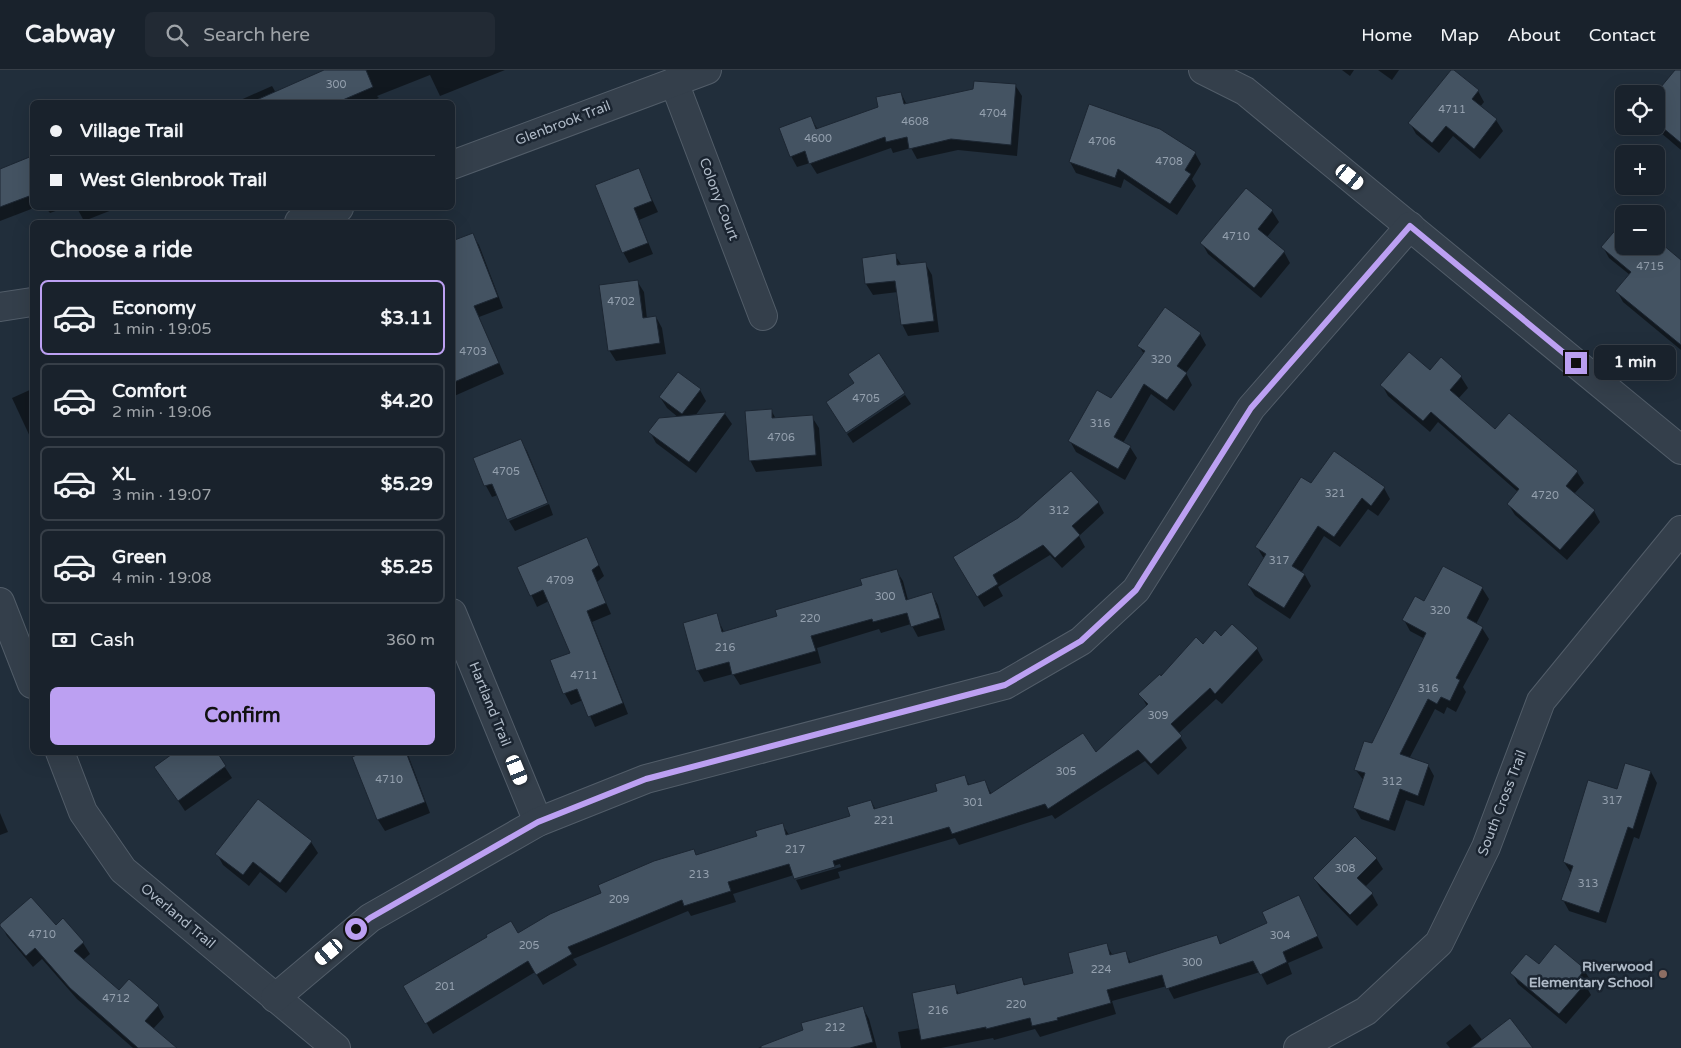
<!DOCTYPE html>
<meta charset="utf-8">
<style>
:root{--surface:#19222c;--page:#222a34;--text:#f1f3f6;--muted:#9fa4a9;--line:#373f48;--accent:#bca0f2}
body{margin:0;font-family:"Varela Round",sans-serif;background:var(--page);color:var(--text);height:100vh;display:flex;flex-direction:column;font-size:19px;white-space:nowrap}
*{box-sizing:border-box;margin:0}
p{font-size:16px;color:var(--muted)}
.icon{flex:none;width:28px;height:28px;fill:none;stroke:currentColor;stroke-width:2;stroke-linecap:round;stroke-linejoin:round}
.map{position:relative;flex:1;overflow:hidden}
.sheet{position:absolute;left:30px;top:150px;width:425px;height:535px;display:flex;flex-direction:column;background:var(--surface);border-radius:8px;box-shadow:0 5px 20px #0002,0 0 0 1px var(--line)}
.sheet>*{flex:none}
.banner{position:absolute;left:30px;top:30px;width:425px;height:110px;border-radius:8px;box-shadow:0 5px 20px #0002,0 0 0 1px var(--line);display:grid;align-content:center;height:110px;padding:0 20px;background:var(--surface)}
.controls{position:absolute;left:1615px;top:15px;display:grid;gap:10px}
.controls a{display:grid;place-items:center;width:50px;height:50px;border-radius:8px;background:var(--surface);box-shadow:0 5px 20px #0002,0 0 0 1px var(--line);font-size:25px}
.end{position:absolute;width:22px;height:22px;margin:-11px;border:6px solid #bca0f2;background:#111;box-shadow:0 0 0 2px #111}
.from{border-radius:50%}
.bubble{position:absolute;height:35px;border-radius:8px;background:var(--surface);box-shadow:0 5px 20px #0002,0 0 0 1px var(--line);font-size:16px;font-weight:700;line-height:35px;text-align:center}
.car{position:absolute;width:15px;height:30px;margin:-15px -8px;border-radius:6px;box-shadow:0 0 4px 1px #0007;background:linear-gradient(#fff 24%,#345 0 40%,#fff 0 76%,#345 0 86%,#fff 0)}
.banner b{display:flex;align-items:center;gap:18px;height:48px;font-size:19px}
.banner b+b{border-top:1px solid var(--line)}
.banner i{width:12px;height:12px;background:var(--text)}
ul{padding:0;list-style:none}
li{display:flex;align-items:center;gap:15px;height:75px;margin:0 10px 8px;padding:0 10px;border:2px solid var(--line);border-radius:8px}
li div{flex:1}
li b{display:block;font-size:19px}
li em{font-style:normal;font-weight:700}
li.current{border-color:var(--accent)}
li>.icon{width:45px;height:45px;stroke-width:1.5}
h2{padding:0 20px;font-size:22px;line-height:60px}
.pay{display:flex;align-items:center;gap:12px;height:55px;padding:0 20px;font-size:19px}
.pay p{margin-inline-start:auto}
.primary-button{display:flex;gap:10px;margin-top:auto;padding:10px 20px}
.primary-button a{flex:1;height:58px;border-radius:8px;background:var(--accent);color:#111;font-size:20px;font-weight:700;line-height:58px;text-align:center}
header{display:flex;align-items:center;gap:30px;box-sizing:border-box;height:70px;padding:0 25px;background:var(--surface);border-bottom:1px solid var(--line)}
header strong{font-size:24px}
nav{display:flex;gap:28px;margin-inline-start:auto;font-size:18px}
.search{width:350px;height:45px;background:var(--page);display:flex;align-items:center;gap:12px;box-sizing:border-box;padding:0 18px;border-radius:8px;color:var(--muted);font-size:19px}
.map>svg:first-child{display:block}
.shadow{fill:#0007}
.building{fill:#445362;stroke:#1c2632}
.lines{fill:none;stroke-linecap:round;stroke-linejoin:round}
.minor-casing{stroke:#525d69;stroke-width:30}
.minor{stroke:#343f4b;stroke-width:28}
.route{stroke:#bca0f2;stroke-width:6}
.education-dot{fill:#8d6e63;stroke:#1a2430;stroke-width:2}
.labels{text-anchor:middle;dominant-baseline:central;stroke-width:5;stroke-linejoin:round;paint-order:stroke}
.number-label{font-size:11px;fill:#94a0ae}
.street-label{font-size:14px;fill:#afbac7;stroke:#1a2430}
.poi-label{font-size:14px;font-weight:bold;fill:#afbac7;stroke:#1a2430;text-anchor:end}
</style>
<header>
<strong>Cabway</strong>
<div class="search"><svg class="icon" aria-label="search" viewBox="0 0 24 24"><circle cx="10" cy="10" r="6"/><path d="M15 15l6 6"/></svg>Search here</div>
<nav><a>Home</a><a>Map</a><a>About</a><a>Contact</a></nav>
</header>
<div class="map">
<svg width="1681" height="978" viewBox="0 0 1681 978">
<rect width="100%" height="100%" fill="#212e3b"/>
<g class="shadow">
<path d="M324,0H505L440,26L430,5L377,26L379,28L369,32H236L272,16L276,23L324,1Z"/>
<path d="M1342,0H1354L1350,6Z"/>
<path d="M1378,0H1399L1392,10Z"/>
<path d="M1677,0H1681V80L1653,56H1656V24Z"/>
<path d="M1015,15L1022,26L1017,86L958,80L917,89L911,78L893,83L891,78L817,104L810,93L797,97L791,86L811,48L818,60L879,37L901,23L907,35L975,20Z"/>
<path d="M1478,21L1484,32L1480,37L1496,50L1503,61L1480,89L1453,66L1439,83L1416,64L1410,53Z"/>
<path d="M1195,83L1201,94L1192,109L1196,116L1177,145L1124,109L1121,118L1076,103L1070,92Z"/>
<path d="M32,87V138H34L0,151V101Z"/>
<path d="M638,99L658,142L639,150L653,184L629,193L623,182Z"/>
<path d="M1246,119L1272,141L1279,152L1267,167L1284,182L1290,193L1261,228L1208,184L1202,173Z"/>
<path d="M46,138H64L50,143Z"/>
<path d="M77,138H117L84,151Z"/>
<path d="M472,164L479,175L503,238L479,247L504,304L452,327V172Z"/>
<path d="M1624,176L1681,193V280L1623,232L1617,221L1630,205L1609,188L1603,177Z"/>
<path d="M895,185L902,196L925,193L932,205L939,262L908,266L902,254L898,222L873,225L866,214Z"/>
<path d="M637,211L644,222L647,249L656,247L662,258L666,284L616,291L609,280Z"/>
<path d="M1200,264L1206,275L1186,303L1192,315L1174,341L1151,324L1123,373L1130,377L1137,388L1125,410L1076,382L1070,371L1112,330L1144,284L1139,276Z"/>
<path d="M1441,289L1461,307L1468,318L1458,329L1495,361L1553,381L1577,402L1584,413L1574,424L1594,441L1600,452L1567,490L1515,445L1508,434L1518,422L1438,352L1430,362L1388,326L1382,315L1430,302Z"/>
<path d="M32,319V371L12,328Z"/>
<path d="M700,320L706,331L695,346L725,344L732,354L696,403L656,373L650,362L679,348L667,338L660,327Z"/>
<path d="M905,325L911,334L853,373L847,364Z"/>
<path d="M771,340L776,349L812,347L819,358L822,396L756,402L750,390Z"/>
<path d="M520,370L527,381L548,432L508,448L498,425L492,427L486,416L474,389Z"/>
<path d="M1311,415L1384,418L1390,429L1378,446L1368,439L1340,477L1324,466L1301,503L1305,505L1311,516L1290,549L1255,526L1248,515L1264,489L1257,477Z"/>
<path d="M1098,432L1104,443L1079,466L1085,477L1062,498L1050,485L998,517L1003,526L984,537L954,488Z"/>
<path d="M549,434L553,445L515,461L509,451Z"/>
<path d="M586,468L604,506L597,512L611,544L592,552L628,644L595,657L583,630L571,635L565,624L552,591L572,583L549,531L537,537L519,498Z"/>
<path d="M896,500L903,511L908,530L932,524L938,535L945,560L918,567L911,554L881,563L879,559L817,578L821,593L740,615L733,604L704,612L698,601L684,553L716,545L724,562L778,547L863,516Z"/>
<path d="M1482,518L1489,529L1476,554L1482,558L1489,569L1463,617L1466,622L1456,642L1447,637L1444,644L1435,639L1410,687L1428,695L1434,706L1424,736L1406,730L1395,761L1361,749L1354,737L1364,711L1355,699L1372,675L1425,569L1410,561L1404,550L1425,533Z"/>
<path d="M1221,568L1257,579L1263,590L1222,634L1216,629L1178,664L1187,678L1158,705L1145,691L1055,749L1052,745L959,775L955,768L838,802L840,808L801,820L796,810L841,797L840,794L795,808V810L794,805L733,824L736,832L691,846L688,841L573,889L577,895L543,915L535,902L433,964L405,916L517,864L696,786L758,766L782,754L789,765L852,747L871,731L876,740L939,722L964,706L970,716L985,712L992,725L1095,683L1147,636L1140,624L1203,575Z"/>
<path d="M215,682L232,708L185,741L156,698Z"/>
<path d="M368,682H407L430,743L385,761L378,750L354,688Z"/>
<path d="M1651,702L1657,713L1639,769L1634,767L1606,853L1569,841L1563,830L1571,803L1564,792L1618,721Z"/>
<path d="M0,743L8,762L0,765Z"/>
<path d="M311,772L318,783L286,823L260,802L249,816L223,795L217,784Z"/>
<path d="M1376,788L1383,799L1365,817L1372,824L1378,835L1357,856L1321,819L1314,808Z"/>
<path d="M1299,827L1323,878L1288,893L1292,904L1267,915L1260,902L1174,929L1167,916L1112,931L1116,944L1040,967L1035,959L994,970L993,968L941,978H901L898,962L920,958L954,916L959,924L1021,908L1026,916L1074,903L1106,874L1113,886L1125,882L1131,893L1217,866L1221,874L1269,854Z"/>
<path d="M63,850L83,873L90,884L83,890L120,922L158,936L164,947L153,959L175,978H133L77,929L42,889L33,897L7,866L1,855L56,857Z"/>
<path d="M1539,896L1584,900L1591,911L1586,916L1591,925L1566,954L1518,914L1512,903Z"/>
<path d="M863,938L869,949L877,978H758Z"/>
<path d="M1470,954L1483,971L1531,978H1450L1446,973Z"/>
</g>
<g class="building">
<path d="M324,0H366L373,17L338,32H252Z"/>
<path d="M1451,0H1454L1479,20L1472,29L1497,49L1474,79L1446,56L1432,73L1408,53Z"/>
<path d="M1675,0H1681V73L1656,52V23Z"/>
<path d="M974,11L1016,14L1011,75L951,69L909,79L907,67L886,72L885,67L809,94L805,81L790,87L779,58L811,46L816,59L878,37L876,27L901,22L904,34L973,19Z"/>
<path d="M1089,34L1160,59L1196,82L1185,100L1191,104L1170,134L1118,99L1115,108L1069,92Z"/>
<path d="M32,86V125L0,137V99Z"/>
<path d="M639,98L652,131L634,138L648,173L622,183L595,115Z"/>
<path d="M1246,118L1273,140L1258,159L1285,181L1254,218L1200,173Z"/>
<path d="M1624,150V176H1656V169L1681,190V275L1615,221L1631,202L1601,177Z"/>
<path d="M473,163L498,227L474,236L499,293L452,313V171Z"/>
<path d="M896,183L897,195L926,192L934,251L901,255L895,211L865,214L862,188Z"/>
<path d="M638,210L643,248L656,246L660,273L608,281L599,215Z"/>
<path d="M1165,237L1201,263L1177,296L1187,303L1167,330L1144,314L1114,367L1131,376L1118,399L1068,371L1097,320L1111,328L1145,281L1137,276Z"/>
<path d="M1409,282L1430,300L1441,287L1462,306L1450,320L1495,359L1509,343L1578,401L1566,416L1595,440L1560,480L1507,434L1519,419L1431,342L1423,351L1380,315Z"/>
<path d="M879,283L905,323L846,363L826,332L854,313L848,304Z"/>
<path d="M678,302L701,319L682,344L659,327Z"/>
<path d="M772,339V348L813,345L816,385L749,391L745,341Z"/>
<path d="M726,342L689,392L648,362L659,348Z"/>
<path d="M521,369L548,433L507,450L492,414L484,416L473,388Z"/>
<path d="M1334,381L1385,417L1371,436L1362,428L1334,467L1318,456L1292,496L1305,504L1284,538L1247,515L1266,484L1255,477L1301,407L1311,413Z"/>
<path d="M1071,401L1099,432L1072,456L1080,465L1055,488L1043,475L993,505L998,514L977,527L953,487L1018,448Z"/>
<path d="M587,467L599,495L592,500L606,533L587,541L623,633L588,647L577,619L563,624L550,590L570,583L543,520L530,526L517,497Z"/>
<path d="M1443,496L1483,517L1467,548L1483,557L1456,608L1460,610L1450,631L1441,627L1437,634L1428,629L1400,684L1429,694L1418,726L1400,719L1389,751L1353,738L1365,703L1354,700L1364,671L1372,673L1426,563L1402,550L1415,526L1424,531Z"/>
<path d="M897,499L906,530L932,522L940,548L911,557L907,543L873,552L872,549L811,566L816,581L732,605L729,592L696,601L683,553L717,543L722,562L777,546L775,540L862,515L860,509Z"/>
<path d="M1232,554L1258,578L1215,624L1210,618L1171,654L1182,666L1151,694L1138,680L1048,739L1045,734L952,764L949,757L833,791L835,797L794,809L789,794L728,812L731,821L684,836L682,830L568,877L572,884L536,905L528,891L425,954L403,916L487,867L486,865L511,851L518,863L550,844L601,823L598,815L654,791L694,779L696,785L757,766L755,761L783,753L786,765L850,746L847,737L871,730L874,739L937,721L935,714L965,705L968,715L985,710L990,724L1083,663L1096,682L1148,634L1138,624L1160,604L1161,606L1196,567L1203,574L1215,560L1221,566Z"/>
<path d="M175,682H217L226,696L178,731L154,697Z"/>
<path d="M364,682H406L425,732L377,750L352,687Z"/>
<path d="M1625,693L1651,701L1633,759L1628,757L1599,843L1561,830L1573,796L1563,792L1588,710L1617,719Z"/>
<path d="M258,729L312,771L280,813L253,792L243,805L215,784Z"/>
<path d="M1355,766L1377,788L1357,808L1373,823L1350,845L1313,808Z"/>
<path d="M1299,825L1318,866L1283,882L1287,892L1260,905L1253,891L1166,919L1162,905L1107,920L1111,933L1057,948L1058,950L1032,956L1030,948L986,959V957L921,970L912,923L955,914L957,924L1022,907L1024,915L1073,903L1068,883L1107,873L1110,885L1126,881L1129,893L1217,865L1220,874L1267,853L1262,842Z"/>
<path d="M31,827L56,855L63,848L84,872L74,881L119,920L129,909L159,935L145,951L177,978H138L70,918L35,878L26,886L0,856V854Z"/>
<path d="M1555,874L1585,899L1579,907L1586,913L1559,944L1510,903L1526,884L1539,894Z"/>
<path d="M863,936L873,972L850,978H761V976L803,960L801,953Z"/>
<path d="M1510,948L1533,978H1471Z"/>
</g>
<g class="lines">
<defs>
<g id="minor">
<path d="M1203,0L1245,21L1681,380"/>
<path d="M674,12L763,246"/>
<path d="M452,95L707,0"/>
<path d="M299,152L339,138"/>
<path d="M0,237L32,232"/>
<path d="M0,532L32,614"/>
<path d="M452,543L538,752"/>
<path d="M60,682L83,742L123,800L336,978"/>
<path d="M275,928L370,848L538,752L646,709L1005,615L1081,571L1136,520L1251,338L1410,156"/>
<path d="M1298,978L1366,941L1439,873L1486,777L1541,631L1681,460"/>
</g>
</defs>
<use href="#minor" class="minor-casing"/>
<use href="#minor" class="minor"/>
</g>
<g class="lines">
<path class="route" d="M356,859L370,848L538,752L646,709L1005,615L1081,571L1136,520L1251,338L1410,156L1576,293"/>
</g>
<circle class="education-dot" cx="1663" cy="904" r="5"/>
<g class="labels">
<g class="number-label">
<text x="336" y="14">300</text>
<text x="1452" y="39">4711</text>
<text x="993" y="43">4704</text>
<text x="915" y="51">4608</text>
<text x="818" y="68">4600</text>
<text x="1102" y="71">4706</text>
<text x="1169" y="91">4708</text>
<text x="1236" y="166">4710</text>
<text x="1650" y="196">4715</text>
<text x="621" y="231">4702</text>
<text x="473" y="281">4703</text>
<text x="1161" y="289">320</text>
<text x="866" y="328">4705</text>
<text x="1100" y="353">316</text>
<text x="781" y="367">4706</text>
<text x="506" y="401">4705</text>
<text x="1335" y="423">321</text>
<text x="1545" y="425">4720</text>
<text x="1059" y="440">312</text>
<text x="1279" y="490">317</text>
<text x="560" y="510">4709</text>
<text x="885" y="526">300</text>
<text x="1440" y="540">320</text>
<text x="810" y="548">220</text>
<text x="725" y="577">216</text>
<text x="584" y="605">4711</text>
<text x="1428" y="618">316</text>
<text x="1158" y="645">309</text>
<text x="1066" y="701">305</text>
<text x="389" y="709">4710</text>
<text x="1392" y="711">312</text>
<text x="1612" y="730">317</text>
<text x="973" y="732">301</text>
<text x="884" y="750">221</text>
<text x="795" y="779">217</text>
<text x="1345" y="798">308</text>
<text x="699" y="804">213</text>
<text x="1588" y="813">313</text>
<text x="619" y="829">209</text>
<text x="42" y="864">4710</text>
<text x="1280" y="865">304</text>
<text x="529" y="875">205</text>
<text x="1192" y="892">300</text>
<text x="1101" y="899">224</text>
<text x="445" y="916">201</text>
<text x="116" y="928">4712</text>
<text x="1016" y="934">220</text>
<text x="938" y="940">216</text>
<text x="835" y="957">212</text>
</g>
<g class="street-label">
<text transform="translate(563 53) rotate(-21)">Glenbrook Trail</text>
<text transform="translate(719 129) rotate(69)">Colony Court</text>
<text transform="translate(490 634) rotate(68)">Hartland Trail</text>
<text transform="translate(1502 733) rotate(-69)">South Cross Trail</text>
<text transform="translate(178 846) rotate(40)">Overland Trail</text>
</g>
<g class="poi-label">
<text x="1653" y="896">Riverwood<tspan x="1653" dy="16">Elementary School</tspan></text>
</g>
</g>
</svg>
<div class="controls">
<a><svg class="icon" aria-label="locate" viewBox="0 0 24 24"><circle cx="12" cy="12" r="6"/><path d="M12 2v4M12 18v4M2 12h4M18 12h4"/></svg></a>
<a>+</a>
<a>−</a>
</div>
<i class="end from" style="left:356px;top:859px"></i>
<i class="end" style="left:1576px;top:293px"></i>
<div class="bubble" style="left:1594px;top:275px;width:82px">1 min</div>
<i class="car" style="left:1350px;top:107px;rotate:129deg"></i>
<i class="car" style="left:517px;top:700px;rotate:158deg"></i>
<i class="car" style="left:329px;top:882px;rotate:230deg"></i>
<div class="banner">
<b><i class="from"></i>Village Trail</b>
<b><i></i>West Glenbrook Trail</b>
</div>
<section class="sheet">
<h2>Choose a ride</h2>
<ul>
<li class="current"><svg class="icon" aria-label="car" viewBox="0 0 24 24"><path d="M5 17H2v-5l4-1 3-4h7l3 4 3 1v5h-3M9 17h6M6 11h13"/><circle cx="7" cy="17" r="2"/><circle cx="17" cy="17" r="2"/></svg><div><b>Economy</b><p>1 min · 19:05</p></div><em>$3.11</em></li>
<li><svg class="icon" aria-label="car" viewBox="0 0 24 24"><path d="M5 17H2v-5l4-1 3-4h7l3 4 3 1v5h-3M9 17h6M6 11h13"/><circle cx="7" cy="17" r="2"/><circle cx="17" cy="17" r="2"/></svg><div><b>Comfort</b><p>2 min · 19:06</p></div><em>$4.20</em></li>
<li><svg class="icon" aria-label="car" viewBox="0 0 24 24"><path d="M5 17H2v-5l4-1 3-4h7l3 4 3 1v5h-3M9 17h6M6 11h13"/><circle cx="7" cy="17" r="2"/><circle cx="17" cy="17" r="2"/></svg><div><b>XL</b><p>3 min · 19:07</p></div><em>$5.29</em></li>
<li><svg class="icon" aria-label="car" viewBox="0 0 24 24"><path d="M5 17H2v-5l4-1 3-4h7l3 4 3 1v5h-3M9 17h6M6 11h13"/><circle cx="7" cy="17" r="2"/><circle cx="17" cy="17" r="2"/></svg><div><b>Green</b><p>4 min · 19:08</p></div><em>$5.25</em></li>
</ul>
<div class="pay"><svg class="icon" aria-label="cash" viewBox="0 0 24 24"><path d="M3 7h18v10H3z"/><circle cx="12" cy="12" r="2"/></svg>Cash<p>360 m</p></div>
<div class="primary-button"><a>Confirm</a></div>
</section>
</div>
